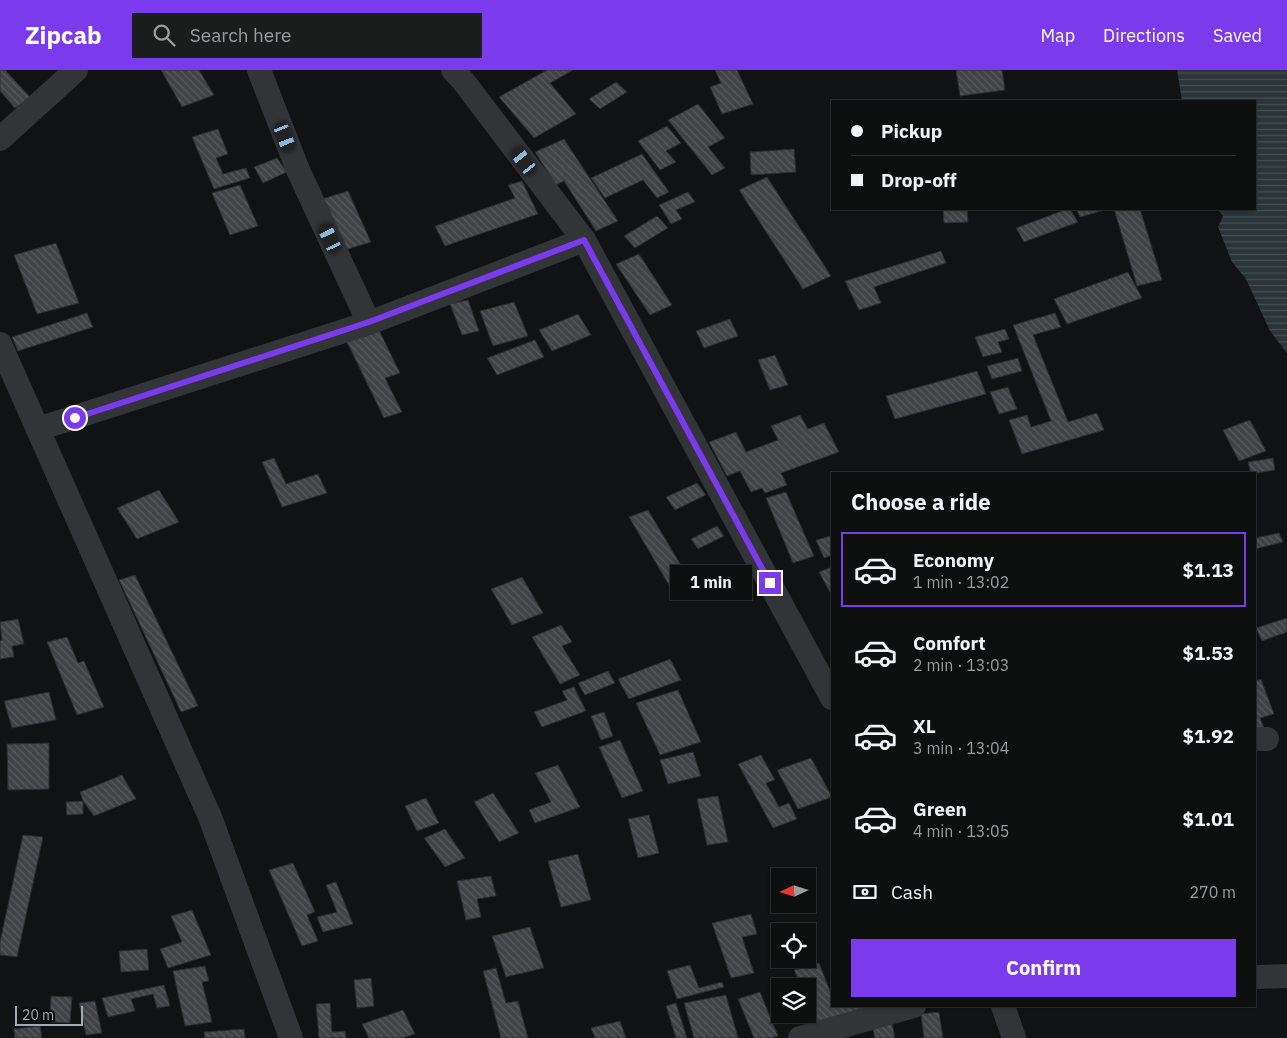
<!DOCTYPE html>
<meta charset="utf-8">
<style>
:root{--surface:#0d0e0e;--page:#1b1c1c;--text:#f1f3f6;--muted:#9a9c9e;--line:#2d2e2e;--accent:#7c3aed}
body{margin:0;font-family:"IBM Plex Sans",sans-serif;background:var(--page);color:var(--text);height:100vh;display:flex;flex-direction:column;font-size:19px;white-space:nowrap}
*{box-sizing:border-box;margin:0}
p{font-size:16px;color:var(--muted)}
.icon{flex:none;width:28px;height:28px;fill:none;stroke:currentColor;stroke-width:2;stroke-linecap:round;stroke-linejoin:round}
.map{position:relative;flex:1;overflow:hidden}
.drawer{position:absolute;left:831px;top:402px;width:425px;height:535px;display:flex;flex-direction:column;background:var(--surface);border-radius:0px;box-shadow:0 1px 4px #0004,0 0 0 1px var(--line)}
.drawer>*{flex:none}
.hud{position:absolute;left:831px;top:30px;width:425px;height:110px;border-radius:0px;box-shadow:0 1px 4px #0004,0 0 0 1px var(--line);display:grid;align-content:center;height:110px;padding:0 20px;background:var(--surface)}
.needle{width:32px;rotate:266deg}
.tools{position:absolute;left:771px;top:798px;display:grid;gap:10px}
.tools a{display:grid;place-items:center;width:45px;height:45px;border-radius:0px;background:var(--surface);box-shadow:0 1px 4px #0004,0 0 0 1px var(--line);font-size:25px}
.scale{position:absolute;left:15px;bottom:12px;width:68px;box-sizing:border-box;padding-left:5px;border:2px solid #a2aab4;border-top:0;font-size:14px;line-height:18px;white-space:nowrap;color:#a2aab4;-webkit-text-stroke:4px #0d0d0e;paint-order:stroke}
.end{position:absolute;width:22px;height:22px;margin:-11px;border:6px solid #7c3aed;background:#fff;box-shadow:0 0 0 2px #fff}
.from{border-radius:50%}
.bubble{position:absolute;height:35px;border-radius:0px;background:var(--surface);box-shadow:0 1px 4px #0004,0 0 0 1px var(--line);font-size:16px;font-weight:800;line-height:35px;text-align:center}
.car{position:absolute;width:15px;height:30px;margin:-15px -8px;border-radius:6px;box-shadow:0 0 4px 1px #0007;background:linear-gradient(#222 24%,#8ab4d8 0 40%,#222 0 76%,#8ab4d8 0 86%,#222 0)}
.hud b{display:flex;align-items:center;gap:18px;height:48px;font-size:19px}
.hud b+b{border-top:1px solid var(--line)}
.hud i{width:12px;height:12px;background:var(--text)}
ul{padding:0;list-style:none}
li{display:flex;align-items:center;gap:15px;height:75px;margin:0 10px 8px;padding:0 10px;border:2px solid transparent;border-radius:0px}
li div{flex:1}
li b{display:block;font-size:19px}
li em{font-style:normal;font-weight:800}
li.on{border-color:var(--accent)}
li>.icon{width:45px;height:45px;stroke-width:1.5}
h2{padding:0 20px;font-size:22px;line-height:60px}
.pay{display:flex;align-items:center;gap:12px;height:55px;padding:0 20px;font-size:19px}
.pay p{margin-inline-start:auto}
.cta{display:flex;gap:10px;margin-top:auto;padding:10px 20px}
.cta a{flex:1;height:58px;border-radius:0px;background:var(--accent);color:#fff;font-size:20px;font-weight:800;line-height:58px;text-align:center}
header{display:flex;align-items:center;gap:30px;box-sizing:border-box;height:70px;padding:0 25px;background:var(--accent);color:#fff}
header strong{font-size:24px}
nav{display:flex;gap:28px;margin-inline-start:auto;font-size:18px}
.search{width:350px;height:45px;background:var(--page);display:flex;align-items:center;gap:12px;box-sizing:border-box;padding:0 18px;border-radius:0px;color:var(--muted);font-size:19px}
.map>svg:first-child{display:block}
.water{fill:url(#water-rules)}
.building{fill:url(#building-back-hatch);stroke:#2b2c2f}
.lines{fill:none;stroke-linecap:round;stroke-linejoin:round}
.minor{stroke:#323438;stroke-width:24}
.route{stroke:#7c3aed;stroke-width:6}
</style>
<header>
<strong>Zipcab</strong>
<div class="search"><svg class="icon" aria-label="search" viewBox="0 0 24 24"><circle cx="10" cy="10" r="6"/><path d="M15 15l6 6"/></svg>Search here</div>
<nav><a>Map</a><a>Directions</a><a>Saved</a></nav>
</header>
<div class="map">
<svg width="1287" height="968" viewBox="0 0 1287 968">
<defs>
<pattern id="water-rules" width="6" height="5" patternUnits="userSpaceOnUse" patternTransform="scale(1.25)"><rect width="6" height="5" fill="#2a3439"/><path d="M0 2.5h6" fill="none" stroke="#464f53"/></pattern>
<pattern id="building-back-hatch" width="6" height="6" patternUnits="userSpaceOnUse" patternTransform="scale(1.25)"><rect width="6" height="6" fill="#404246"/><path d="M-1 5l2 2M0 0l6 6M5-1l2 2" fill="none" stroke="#585b5e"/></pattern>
</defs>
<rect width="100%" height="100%" fill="#111213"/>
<path class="water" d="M1177,0H1287V283L1270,261L1246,209L1232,192L1218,157L1223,146L1217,139H1255V31H1182Z"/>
<g class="building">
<path d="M0,0H5L31,28L15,38L0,21Z"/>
<path d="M161,0H199L214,25L182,37Z"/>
<path d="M547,0H573L550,13L576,44L534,68L499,27Z"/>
<path d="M715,0H737L753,34L722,44L710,17L721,13Z"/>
<path d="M956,0H1002L1005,20L960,26Z"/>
<path d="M616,12L627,22L600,39L589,29Z"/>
<path d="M698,34L725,68L708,77L725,98L712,105L668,50Z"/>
<path d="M667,56L681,73L666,81L676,92L660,100L638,71Z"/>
<path d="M218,59L228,84L216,88L223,104L246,98L250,108L214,119L192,67Z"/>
<path d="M564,69L618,151L596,161L564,111L556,115L535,82Z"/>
<path d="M794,79L796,102L751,105L750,82Z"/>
<path d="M642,84L669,122L657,128L643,110L605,128L591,108Z"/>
<path d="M277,88L287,102L263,113L254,97Z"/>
<path d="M767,107L831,206L803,219L739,120Z"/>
<path d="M522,111L538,144L445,176L435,156L515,128L508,115Z"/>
<path d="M240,115L258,156L230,165L212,123Z"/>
<path d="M348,121L371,172L342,181L319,130Z"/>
<path d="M688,122L695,132L676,140L682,149L671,154L659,135Z"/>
<path d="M943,139H967L968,152L944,153Z"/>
<path d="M1067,139H1070L1078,152L1024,172L1016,158Z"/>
<path d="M1076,139H1105V140L1080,147Z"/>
<path d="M1114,139H1140L1162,210L1137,216Z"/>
<path d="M657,146L668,158L635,178L624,166Z"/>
<path d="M56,173L79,233L37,244L14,185Z"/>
<path d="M941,181L946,193L874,217L881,233L859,240L845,211Z"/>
<path d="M639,184L672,235L650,245L616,194Z"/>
<path d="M1128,202L1142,228L1067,254L1054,229Z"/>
<path d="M468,230L479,261L462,265L450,234Z"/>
<path d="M514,232L528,266L493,276L480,241Z"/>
<path d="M87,243L93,257L18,281L12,267Z"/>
<path d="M1055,243L1061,257L1033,265L1068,352L1097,343L1104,360L1022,384L1009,350L1027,345L1031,357L1051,351L1013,255Z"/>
<path d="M578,244L591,265L552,281L539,260Z"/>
<path d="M730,249L738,266L704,278L696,261Z"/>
<path d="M1005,259L1009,269L998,272L1002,282L983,287L975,267Z"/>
<path d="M379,260L400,303L385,308L402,342L384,348L346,270Z"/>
<path d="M535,270L544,287L497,305L487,288Z"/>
<path d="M775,285L788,315L770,320L758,290Z"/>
<path d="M1018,288L1022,301L992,309L987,296Z"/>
<path d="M977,301L986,324L895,349L886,326Z"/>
<path d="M1008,317L1017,339L999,344L990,322Z"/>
<path d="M800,345L808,359L824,353L839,382L781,403L787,415L765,423L762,418L751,422L740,401L727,406L709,372L736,362L746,382L778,370L771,356Z"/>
<path d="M1250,350L1266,381L1239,391L1223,360Z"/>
<path d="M274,388L286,414L318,404L327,423L282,437L262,392Z"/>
<path d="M1273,388L1275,400L1251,404L1248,392Z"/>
<path d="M697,413L706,425L675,440L666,427Z"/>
<path d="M159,420L179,452L137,469L117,438Z"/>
<path d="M786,422L814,486L793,493L766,428Z"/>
<path d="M648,440L688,507L669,515L629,447Z"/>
<path d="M717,456L724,466L698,479L691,469Z"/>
<path d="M1279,463L1283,472L1255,479V468Z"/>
<path d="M831,466L832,485L824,488L816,470Z"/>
<path d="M832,497V526L819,502Z"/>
<path d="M135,505L198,636L181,642L119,510Z"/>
<path d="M522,507L543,543L512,555L491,519Z"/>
<path d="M1287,548V562L1262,571L1256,558Z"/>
<path d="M18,549L24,574L12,576L14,587L0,589V571L2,570L0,552Z"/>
<path d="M561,555L572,572L562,576L580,605L560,614L532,567Z"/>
<path d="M67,567L78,593L84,591L104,637L77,645L47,572Z"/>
<path d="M670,589L681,610L629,629L618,609Z"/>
<path d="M608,601L615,613L585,625L578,613Z"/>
<path d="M1261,609L1274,644L1260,648L1264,658L1255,661V611Z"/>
<path d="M574,617L586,641L542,657L534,642L567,630L562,621Z"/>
<path d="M678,620L701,672L660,685L636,633Z"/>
<path d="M49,622L56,650L12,658L4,631Z"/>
<path d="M604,642L613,666L601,670L591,646Z"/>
<path d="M620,670L643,721L622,728L599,677Z"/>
<path d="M49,673V719L8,720L7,674Z"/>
<path d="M693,682L701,706L668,714L660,690Z"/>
<path d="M761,685L775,710L766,713L779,737L789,733L797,749L773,758L738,694Z"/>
<path d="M811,688L832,727L798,739L777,700Z"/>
<path d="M558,695L580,737L535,753L529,740L551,732L535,703Z"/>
<path d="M122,705L136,729L94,746L83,731L80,722Z"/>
<path d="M493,723L519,763L499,772L474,732Z"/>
<path d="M718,726L728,772L707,775L697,729Z"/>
<path d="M426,728L439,753L417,761L405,736Z"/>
<path d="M83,731V744L67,745L66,732Z"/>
<path d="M649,745L659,783L638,788L628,749Z"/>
<path d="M445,759L465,788L445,797L424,768Z"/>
<path d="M23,765L43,767L17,887L0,885V872Z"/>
<path d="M578,784L591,830L561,837L548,791Z"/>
<path d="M293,793L315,842L307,845L318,871L302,876L269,800Z"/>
<path d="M491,806L496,826L477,829L481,847L466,850L457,811Z"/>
<path d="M336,812L353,854L323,862L317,847L337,842L326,815Z"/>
<path d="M192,840L211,885L168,898L160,879L182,872L171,846Z"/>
<path d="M751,844L757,864L742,867L754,903L731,908L712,853Z"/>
<path d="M530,857L544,898L506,907L492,866Z"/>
<path d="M147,879L149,900L121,902L119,881Z"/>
<path d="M819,893L832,926V936H894L818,959L808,933V916H801L794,900Z"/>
<path d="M690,895L699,918L722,912L724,917L677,929L667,901Z"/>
<path d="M205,896L209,911L202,912L212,952L185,956L173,901Z"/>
<path d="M496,898L506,933L518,931L528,968H501L483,901Z"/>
<path d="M371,908L374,936L357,938L354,910Z"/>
<path d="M164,915L170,936L157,938L153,924L131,929L135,941L108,947L102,928Z"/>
<path d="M760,922L778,966L771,968H754L738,929Z"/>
<path d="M726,925L738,968H694L684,933Z"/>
<path d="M51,926L72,927L70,953L50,952Z"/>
<path d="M95,931L102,963L86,965L79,933Z"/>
<path d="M330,933L332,962L345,961L346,968H319L316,934Z"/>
<path d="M676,933L687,968H676L666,936Z"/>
<path d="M403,940L415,964L402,968H369L362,954Z"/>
<path d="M939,942L943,968H924L921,944Z"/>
<path d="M620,951L626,968H595L591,958Z"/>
<path d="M892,953L895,968H875L872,955Z"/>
<path d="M40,956L42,968H15L14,959Z"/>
<path d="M244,959L245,968H205L204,962Z"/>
</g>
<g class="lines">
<g class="minor">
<path d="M259,0L298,100L369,253"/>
<path d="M453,0L464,12L584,170L832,628"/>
<path d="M0,69L76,0"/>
<path d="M0,274L210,747L291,968"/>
<path d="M38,359L369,253L584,170"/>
<path d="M1255,669H1267"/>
<path d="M1255,907L1287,906"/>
<path d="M1003,936L1014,968"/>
<path d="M800,968L914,936"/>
</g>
</g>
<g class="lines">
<path class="route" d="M75,348L369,252L584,170L770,513"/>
</g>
</svg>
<div class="tools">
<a><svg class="needle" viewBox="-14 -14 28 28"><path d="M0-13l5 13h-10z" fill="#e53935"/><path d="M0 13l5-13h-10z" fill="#9a9c9e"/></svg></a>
<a><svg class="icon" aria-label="locate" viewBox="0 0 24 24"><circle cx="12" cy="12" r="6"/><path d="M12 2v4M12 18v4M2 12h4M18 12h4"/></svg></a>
<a><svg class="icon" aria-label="layers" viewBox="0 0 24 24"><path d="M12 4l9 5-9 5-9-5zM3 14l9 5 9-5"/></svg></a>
</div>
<div class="scale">20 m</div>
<i class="end from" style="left:75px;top:348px"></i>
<i class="end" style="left:770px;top:513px"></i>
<div class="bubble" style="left:670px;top:495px;width:82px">1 min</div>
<i class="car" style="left:285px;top:67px;rotate:159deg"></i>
<i class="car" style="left:524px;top:91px;rotate:323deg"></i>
<i class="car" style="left:330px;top:168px;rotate:335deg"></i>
<div class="hud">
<b><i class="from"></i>Pickup</b>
<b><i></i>Drop-off</b>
</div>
<section class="drawer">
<h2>Choose a ride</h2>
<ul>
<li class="on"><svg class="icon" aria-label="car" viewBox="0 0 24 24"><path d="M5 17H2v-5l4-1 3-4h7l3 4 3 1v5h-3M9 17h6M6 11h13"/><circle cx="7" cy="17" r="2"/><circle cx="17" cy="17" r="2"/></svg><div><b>Economy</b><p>1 min · 13:02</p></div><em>$1.13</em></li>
<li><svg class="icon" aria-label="car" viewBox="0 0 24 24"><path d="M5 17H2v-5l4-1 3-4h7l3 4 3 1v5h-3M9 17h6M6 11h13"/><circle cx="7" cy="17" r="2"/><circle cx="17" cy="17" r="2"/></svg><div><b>Comfort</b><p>2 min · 13:03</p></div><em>$1.53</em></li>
<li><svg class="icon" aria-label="car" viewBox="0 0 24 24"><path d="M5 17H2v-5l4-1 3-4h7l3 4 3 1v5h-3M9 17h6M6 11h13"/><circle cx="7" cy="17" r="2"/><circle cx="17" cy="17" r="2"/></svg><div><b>XL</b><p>3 min · 13:04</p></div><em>$1.92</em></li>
<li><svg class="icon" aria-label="car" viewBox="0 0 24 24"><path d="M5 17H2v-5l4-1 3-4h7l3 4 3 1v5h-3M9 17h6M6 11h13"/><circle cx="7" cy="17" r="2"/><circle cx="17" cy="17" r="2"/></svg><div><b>Green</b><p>4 min · 13:05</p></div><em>$1.01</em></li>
</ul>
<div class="pay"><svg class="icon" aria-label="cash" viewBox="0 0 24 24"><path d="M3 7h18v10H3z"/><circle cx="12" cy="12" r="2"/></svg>Cash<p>270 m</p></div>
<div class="cta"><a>Confirm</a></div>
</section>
</div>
